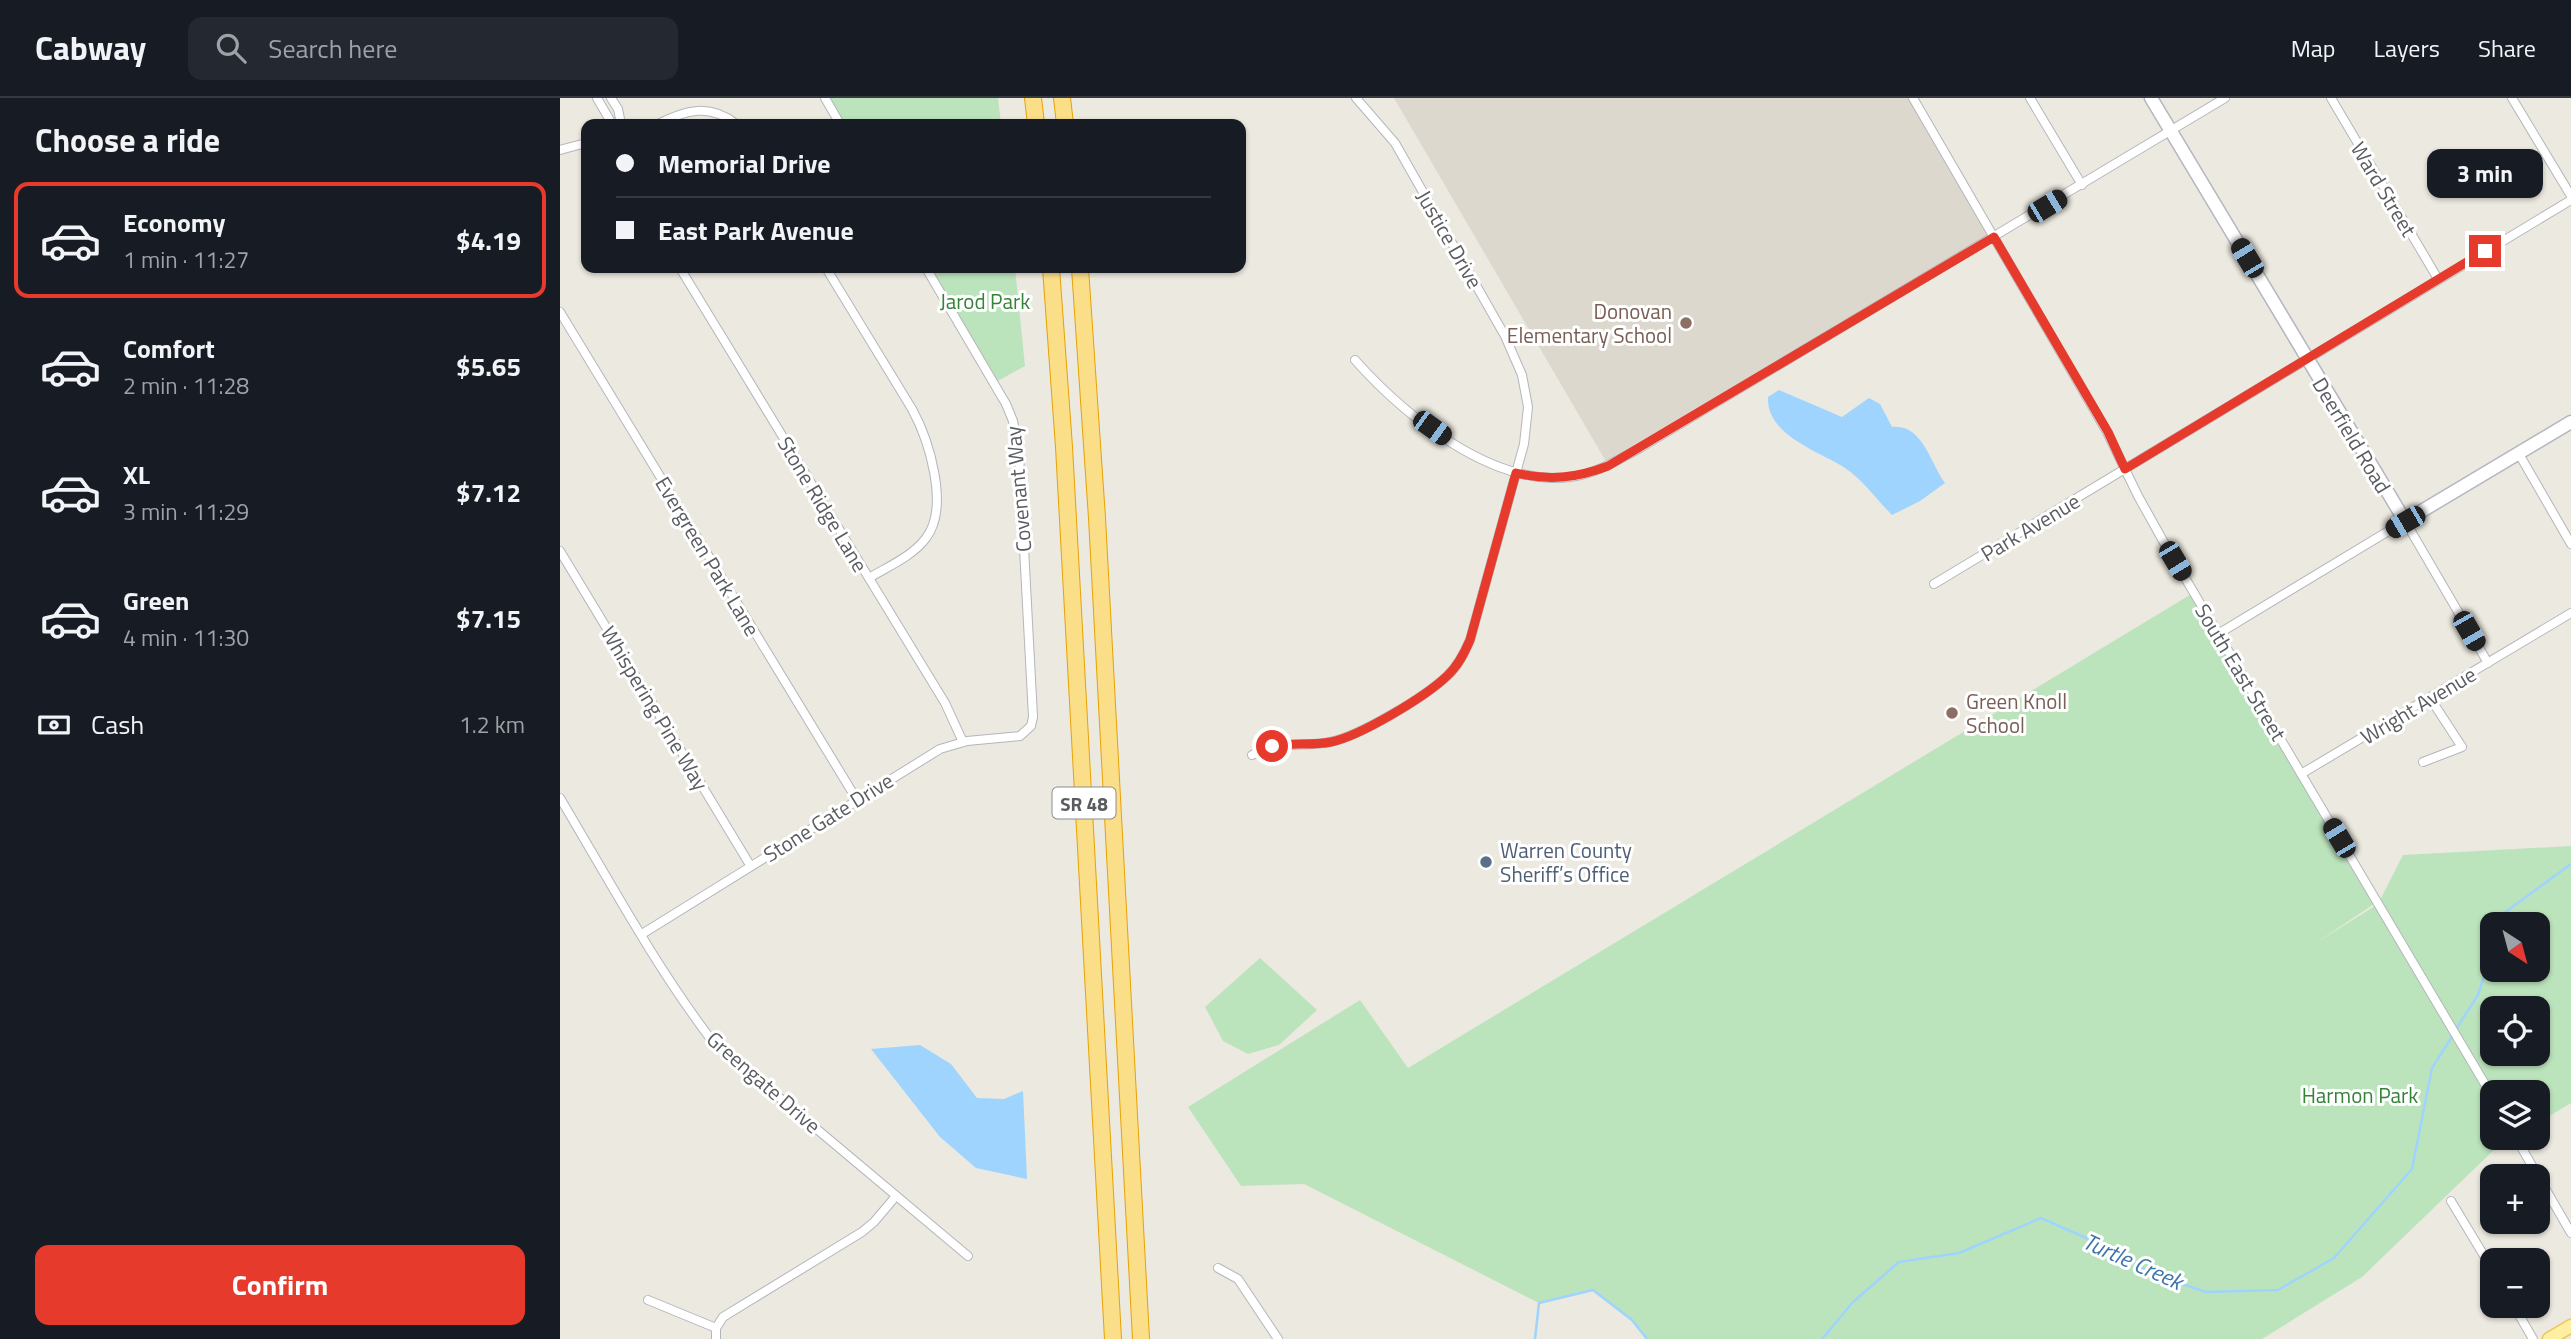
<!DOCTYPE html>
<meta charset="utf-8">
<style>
:root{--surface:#171b24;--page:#242831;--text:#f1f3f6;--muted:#9ea1a6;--line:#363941;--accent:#e63b2c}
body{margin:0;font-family:"Titillium Web",sans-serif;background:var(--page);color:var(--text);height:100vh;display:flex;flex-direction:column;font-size:26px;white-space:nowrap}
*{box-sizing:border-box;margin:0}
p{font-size:23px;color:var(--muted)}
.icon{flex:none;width:38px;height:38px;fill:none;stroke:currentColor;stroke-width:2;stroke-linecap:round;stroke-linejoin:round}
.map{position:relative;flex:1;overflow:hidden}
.details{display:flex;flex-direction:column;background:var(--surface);width:560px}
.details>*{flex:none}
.hud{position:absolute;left:21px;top:21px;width:665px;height:154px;border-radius:14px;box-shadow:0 2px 5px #0004;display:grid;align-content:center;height:154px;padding:0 35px;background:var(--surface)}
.needle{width:46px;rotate:144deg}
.tools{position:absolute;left:1920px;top:814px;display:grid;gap:14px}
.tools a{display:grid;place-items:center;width:70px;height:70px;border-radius:14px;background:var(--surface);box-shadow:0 2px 5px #0004;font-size:35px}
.end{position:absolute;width:32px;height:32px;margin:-16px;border:9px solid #e63b2c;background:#fff;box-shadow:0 0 0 4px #fff}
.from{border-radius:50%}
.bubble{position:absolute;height:49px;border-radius:14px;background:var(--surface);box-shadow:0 2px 5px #0004;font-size:23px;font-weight:700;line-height:49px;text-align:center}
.car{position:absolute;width:21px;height:42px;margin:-21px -10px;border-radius:9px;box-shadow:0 0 5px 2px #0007;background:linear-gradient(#222 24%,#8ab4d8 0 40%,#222 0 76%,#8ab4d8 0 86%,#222 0)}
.hud b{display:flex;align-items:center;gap:24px;height:66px;font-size:26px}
.hud b+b{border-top:2px solid var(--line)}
.hud i{width:18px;height:18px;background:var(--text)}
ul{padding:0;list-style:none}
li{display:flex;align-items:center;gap:21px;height:116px;margin:0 14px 10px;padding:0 21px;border:4px solid transparent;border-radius:14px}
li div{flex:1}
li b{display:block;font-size:26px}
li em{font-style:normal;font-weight:700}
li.current{border-color:var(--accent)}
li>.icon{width:63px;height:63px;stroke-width:1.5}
h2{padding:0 35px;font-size:32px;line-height:84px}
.pay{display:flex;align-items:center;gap:18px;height:77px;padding:0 35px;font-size:26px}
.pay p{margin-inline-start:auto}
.cta{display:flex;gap:14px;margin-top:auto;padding:14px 35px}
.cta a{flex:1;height:80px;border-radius:14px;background:var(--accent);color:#fff;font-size:28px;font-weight:700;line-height:80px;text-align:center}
header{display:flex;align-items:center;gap:42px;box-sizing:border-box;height:98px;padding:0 35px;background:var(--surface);border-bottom:2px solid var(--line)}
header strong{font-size:33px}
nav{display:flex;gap:38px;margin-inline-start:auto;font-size:24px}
.search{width:490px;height:63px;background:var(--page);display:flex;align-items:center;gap:18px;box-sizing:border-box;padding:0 24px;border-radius:14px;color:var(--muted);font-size:26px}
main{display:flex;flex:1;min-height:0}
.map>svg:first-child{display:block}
.education{fill:#dcd8ce}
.green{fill:#bce4bc;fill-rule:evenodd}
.water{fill:#9ed4fe}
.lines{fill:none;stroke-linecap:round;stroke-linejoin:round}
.stream{stroke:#9ed4fe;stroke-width:2.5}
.street-casing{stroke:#b3b6bb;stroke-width:10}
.secondary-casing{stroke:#b4b7bd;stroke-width:15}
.primary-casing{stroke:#efc556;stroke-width:15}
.highway-casing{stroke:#e8a203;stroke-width:18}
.street{stroke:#fff;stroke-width:8}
.secondary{stroke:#fff;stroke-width:12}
.primary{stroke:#feefa3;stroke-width:12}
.highway{stroke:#fbde88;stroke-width:16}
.route{stroke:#e63b2c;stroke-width:9}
.education-dot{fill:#8d6e63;stroke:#fff;stroke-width:2.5}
.service-dot{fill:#5c6f8a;stroke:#fff;stroke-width:2.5}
.labels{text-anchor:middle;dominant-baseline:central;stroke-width:6;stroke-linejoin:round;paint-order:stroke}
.shield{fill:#fff;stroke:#8b8d90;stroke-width:2}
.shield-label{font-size:19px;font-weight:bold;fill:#595c61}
.street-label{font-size:21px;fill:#595c61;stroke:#fff}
.park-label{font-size:21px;fill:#358339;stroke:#fff}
.education-label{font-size:21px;fill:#785e54;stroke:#fff;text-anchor:end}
.service-label{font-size:21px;fill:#4e5e75;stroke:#fff;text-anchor:start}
.water-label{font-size:23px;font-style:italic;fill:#3d74ae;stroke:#fff}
</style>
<header>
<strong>Cabway</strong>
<div class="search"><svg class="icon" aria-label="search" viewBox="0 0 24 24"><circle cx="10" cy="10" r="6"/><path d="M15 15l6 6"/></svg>Search here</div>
<nav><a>Map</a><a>Layers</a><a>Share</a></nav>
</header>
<main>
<section class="details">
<h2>Choose a ride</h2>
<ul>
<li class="current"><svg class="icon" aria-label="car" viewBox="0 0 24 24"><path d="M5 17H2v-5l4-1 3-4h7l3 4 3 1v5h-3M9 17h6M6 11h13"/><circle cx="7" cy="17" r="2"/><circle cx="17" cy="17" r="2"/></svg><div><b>Economy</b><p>1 min · 11:27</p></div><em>$4.19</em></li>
<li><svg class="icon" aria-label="car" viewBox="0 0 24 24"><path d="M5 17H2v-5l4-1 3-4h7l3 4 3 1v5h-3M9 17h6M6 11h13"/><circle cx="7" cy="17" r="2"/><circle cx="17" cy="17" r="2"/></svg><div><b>Comfort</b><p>2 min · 11:28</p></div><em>$5.65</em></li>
<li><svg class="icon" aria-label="car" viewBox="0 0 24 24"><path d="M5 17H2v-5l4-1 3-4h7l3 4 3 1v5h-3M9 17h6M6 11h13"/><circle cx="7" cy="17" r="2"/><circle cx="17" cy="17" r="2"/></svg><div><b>XL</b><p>3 min · 11:29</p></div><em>$7.12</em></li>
<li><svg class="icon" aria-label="car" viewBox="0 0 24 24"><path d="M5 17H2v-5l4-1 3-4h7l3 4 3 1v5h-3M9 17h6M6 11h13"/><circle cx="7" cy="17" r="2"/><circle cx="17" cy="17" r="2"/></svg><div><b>Green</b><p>4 min · 11:30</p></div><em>$7.15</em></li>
</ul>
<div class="pay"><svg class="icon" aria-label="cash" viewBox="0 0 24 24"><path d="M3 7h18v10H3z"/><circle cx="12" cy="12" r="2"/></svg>Cash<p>1.2 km</p></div>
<div class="cta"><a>Confirm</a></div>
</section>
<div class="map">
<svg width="2011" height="1241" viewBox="0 0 2011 1241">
<rect width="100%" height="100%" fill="#ece9e0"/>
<path class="education" d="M834,0H1353L1434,139L1048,367Z"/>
<g class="green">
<path d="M263,0H438L441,26H279Z"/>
<path d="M365,170H455L465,268L434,285Z"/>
<path d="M1633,495L1817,804L1756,845L1818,806L1843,757L2011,748V1005L1978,1025V994H1932V1040H1953L1937,1049L1802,1179L1702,1241H1087L1072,1222L1033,1192L979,1205L744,1086L681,1088L628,1009L800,902L848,970ZM1932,826H1978V872H1932ZM1932,910H1978V956H1932Z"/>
<path d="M700,860L757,912L719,947L688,956L663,943L645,909Z"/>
</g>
<g class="water">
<path d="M1219,292L1282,319L1309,300L1320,306L1332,329C1363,326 1370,365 1385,385L1360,403L1332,417C1317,402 1302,381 1285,370C1258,353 1206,337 1208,299Z"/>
<path d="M360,947L391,966L417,1000L444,1001L463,993L467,1081L416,1070L380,1039L311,951Z"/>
</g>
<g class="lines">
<g class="stream">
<path d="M1941,826L1944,815L2011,766"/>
<path d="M1896,931L1918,897L1932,854"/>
<path d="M975,1241L979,1205L1033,1192L1072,1222L1087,1241"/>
<path d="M1262,1241L1293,1204L1339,1164L1399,1155L1481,1120L1533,1143L1595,1177L1646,1194L1718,1192L1774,1160L1852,1071L1872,970L1893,937"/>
</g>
<defs>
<g id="street">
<path d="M37,0L52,26"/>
<path d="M51,0L58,11L61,26"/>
<path d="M265,0L280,26"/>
<path d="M1353,0L1547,334L1578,398L1602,441L1932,998"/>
<path d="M1470,0L1522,87"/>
<path d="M1771,0L1878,181"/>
<path d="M1952,0L2011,98"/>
<path d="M98,26C125,12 150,5 176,26"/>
<path d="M0,52L26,45"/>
<path d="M120,170L385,605L403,644"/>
<path d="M266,170L352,311C369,342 390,409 366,440C353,458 327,469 309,480"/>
<path d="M0,214L297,702"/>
<path d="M795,262C844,317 936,393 1016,378C1039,374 1059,361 1080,350L1665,0"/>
<path d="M1959,356L2011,446"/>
<path d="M0,453L190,767"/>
<path d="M1374,486L2011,102"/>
<path d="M1658,536L1845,423L1928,565"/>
<path d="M692,657C723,641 739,650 770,644C800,638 865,599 887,578C898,568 904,556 910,542L964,346L968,309L962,277L945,238L835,45L796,0"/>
<path d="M1863,664L1902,649L1870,600"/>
<path d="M1741,676L2011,515"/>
<path d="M0,700C49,782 95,868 153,944L408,1158"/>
<path d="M82,836L380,651L407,643L460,638L471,628L473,619L459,356L453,323L446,306L366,170"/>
<path d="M1956,1040L2011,1135"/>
<path d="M1891,1103L1932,1171"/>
<path d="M658,1170L678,1181L718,1241"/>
<path d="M88,1202L156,1230"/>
<path d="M1954,1208L1973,1241"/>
<path d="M156,1241V1230L163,1219L302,1134L314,1124L336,1098"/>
</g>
<path id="secondary" d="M1591,0L1845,423L2011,324"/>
<path id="primary" d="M1989,1241L2011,1228"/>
<g id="highway">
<path d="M473,0L476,26"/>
<path d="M502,0L505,26"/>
<path d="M491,170L504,349L553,1241"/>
<path d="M520,170L537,420L581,1241"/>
</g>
</defs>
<use href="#street" class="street-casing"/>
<use href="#secondary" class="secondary-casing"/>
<use href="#primary" class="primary-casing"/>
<use href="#highway" class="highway-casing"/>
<use href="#street" class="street"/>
<use href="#secondary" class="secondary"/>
<use href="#primary" class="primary"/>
<use href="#highway" class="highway"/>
</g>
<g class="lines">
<path class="route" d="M712,648C732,644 751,648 771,644C800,638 865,599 887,578C898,568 904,556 910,542L956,375C989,383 1017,380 1048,368L1434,139L1548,334L1565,371L1925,153"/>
</g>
<g class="education-dot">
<circle cx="1126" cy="225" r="7"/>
<circle cx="1392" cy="615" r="7"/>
</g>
<circle class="service-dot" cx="926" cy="764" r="7"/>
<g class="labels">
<rect class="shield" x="492.5" y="689.5" width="63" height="31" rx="5"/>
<g class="shield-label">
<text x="524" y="705">SR 48</text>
</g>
<g class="street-label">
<text transform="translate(1824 91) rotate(59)">Ward Street</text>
<text transform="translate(890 141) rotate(60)">Justice Drive</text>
<text transform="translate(1792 337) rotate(59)">Deerfield Road</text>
<text transform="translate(458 391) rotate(-95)">Covenant Way</text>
<text transform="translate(263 406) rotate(59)">Stone Ridge Lane</text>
<text transform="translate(1470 429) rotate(-31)">Park Avenue</text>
<text transform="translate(148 458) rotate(59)">Evergreen Park Lane</text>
<text transform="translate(1681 574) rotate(59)">South East Street</text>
<text transform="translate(1858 607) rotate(-31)">Wright Avenue</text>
<text transform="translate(95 610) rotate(59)">Whispering Pine Way</text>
<text transform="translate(268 719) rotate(-32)">Stone Gate Drive</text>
<text transform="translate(204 984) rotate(41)">Greengate Drive</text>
</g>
<g class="park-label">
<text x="425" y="203">Jarod Park</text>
<text x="1800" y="997">Harmon Park</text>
</g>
<g class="education-label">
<text x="1112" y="213">Donovan<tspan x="1112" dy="24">Elementary School</tspan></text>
<text x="1406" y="603" text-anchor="start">Green Knoll<tspan x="1406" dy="24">School</tspan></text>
</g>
<g class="service-label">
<text x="940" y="752">Warren County<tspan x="940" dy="24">Sheriff’s Office</tspan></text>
</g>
<g class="water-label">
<text transform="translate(1573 1163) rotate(24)">Turtle Creek</text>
</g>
</g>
</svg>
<div class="tools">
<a><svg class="needle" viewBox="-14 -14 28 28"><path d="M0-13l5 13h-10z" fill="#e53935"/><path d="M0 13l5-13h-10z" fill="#9ea1a6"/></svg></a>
<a><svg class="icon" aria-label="locate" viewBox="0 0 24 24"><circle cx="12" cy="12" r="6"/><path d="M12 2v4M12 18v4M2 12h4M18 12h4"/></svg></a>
<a><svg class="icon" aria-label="layers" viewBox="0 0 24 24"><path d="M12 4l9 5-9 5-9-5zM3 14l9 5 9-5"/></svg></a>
<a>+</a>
<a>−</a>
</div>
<i class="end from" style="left:712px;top:648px"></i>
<i class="end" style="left:1925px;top:153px"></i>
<div class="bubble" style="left:1867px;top:51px;width:116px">3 min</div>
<i class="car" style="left:1487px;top:108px;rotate:59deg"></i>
<i class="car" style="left:1687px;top:160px;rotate:329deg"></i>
<i class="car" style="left:872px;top:330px;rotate:126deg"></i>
<i class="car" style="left:1845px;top:424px;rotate:240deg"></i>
<i class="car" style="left:1615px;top:463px;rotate:149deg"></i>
<i class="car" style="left:1909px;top:533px;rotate:150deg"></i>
<i class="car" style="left:1779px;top:740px;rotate:329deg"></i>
<div class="hud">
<b><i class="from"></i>Memorial Drive</b>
<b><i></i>East Park Avenue</b>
</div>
</div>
</main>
